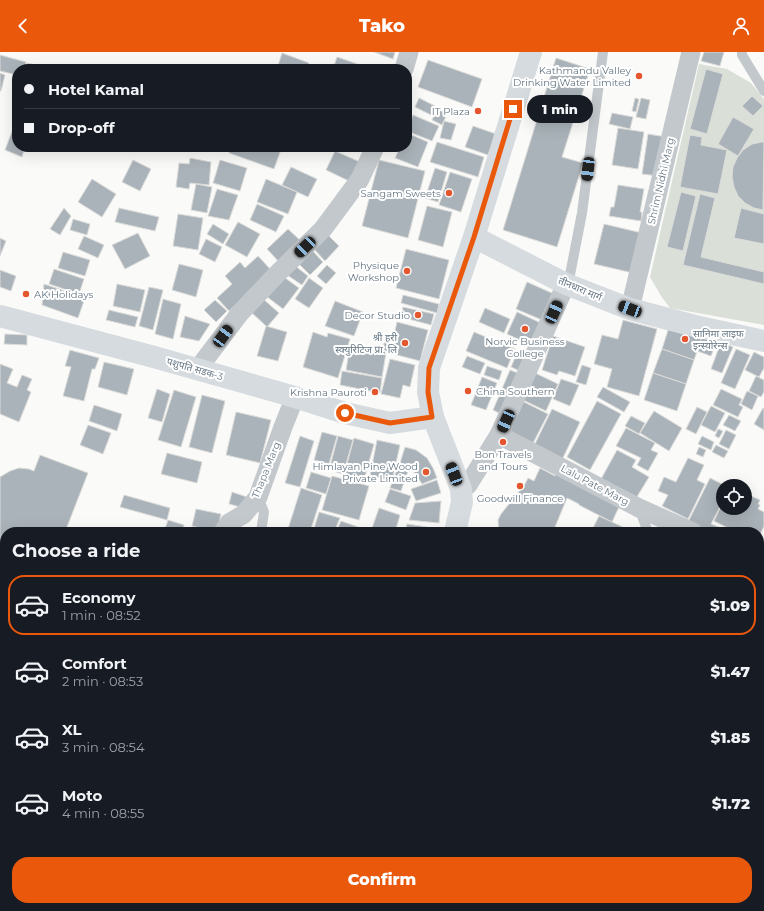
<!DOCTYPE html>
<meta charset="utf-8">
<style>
:root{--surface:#171b24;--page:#242831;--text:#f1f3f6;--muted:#9ea1a6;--line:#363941;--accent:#ea580c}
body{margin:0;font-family:Montserrat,"Noto Sans Devanagari",sans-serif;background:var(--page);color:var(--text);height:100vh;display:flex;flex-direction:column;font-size:15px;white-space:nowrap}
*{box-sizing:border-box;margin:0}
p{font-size:13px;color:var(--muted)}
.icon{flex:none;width:22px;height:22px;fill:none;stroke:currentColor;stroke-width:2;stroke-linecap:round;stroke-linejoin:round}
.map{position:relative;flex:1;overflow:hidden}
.side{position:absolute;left:0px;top:475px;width:764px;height:384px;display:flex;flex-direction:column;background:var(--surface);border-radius:16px 16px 0 0;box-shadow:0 4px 16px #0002}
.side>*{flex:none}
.top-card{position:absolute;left:12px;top:12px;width:400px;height:88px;border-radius:16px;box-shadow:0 4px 16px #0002;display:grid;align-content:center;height:88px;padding:0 12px;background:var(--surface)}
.buttons{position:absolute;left:716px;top:427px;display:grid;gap:8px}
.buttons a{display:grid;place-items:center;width:36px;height:36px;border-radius:50%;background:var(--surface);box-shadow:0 4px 16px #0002;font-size:20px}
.end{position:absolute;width:18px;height:18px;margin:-9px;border:5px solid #ea580c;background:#fff;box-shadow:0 0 0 2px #fff}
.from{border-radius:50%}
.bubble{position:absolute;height:28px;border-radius:14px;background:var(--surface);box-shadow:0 4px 16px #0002;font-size:13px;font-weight:800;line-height:28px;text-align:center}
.car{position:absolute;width:12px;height:24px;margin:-12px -6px;border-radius:5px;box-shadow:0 0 3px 1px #0007;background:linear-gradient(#222 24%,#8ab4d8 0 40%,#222 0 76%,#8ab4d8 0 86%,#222 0)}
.top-card b{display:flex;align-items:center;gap:14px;height:38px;font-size:15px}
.top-card b+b{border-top:1px solid var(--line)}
.top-card i{width:10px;height:10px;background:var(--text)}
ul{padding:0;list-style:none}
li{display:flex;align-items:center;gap:12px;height:60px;margin:0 8px 6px;padding:0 4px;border:2px solid transparent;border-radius:16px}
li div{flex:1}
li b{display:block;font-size:15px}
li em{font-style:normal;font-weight:800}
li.current{border-color:var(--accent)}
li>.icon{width:36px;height:36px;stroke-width:1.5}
h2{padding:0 12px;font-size:18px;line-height:48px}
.primary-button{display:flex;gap:8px;margin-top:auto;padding:8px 12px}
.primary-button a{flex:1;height:46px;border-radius:16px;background:var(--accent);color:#fff;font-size:16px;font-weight:800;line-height:46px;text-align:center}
header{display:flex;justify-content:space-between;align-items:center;height:52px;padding:0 12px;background:var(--accent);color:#fff;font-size:18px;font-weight:800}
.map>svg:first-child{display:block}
.green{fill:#dadfd7}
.building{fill:#aab3b9;stroke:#dcdcda}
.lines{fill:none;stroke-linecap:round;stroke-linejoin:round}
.lane{stroke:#c3c8cc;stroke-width:10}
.street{stroke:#c3c8cc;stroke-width:19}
.secondary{stroke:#d6dbdf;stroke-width:22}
.primary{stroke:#d6dbdf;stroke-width:22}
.route{stroke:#ea580c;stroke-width:5}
.poi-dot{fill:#e4572e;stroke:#fff;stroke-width:1.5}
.labels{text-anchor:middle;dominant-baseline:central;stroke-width:4;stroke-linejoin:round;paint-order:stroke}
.poi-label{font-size:10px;fill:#657683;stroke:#fff;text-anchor:end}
.street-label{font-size:10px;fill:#657683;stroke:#fff}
</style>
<header><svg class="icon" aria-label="back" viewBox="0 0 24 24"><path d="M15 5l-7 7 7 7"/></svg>Tako<svg class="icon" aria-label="person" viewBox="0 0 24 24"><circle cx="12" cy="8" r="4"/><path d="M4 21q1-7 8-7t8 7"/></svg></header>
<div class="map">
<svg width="764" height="859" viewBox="0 0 764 859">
<rect width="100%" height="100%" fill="#fafaf8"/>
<g class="green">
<path d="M699,12L727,17L751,31L764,47V273L670,256L661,244L650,225Z"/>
<path d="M759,533L764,535V767L759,759Z"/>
<path d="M764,770V828L759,826V784Z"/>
</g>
<g class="building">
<path d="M374,0H395L393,7Z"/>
<path d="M704,0H724L720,14L701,9Z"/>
<path d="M282,1L309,11L306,17H277Z"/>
<path d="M0,3L26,10L24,17H17V23L0,19Z"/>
<path d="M337,5L372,17H333Z"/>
<path d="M556,6L590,17L562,105L583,111L557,195L503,178Z"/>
<path d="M428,8L482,27L472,55L418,35Z"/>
<path d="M27,11L41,14V17H25Z"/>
<path d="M706,17L723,22L707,82L690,77Z"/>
<path d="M0,21L5,23L1,39H0Z"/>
<path d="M752,44L763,54L753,64L742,54Z"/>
<path d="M419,46L435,54L431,63L415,55Z"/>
<path d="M635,46L639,47L636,60L632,59Z"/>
<path d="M641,46L650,48L646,67L636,65Z"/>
<path d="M437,57L447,62L442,73L432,68Z"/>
<path d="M612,61L633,65L630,77L609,72Z"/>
<path d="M413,63L439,74L432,89L407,79Z"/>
<path d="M733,65L754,77L738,104L718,92Z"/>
<path d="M17,66V95H25L22,105L5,98Z"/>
<path d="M444,69L456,72L451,88L440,86Z"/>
<path d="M473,74L496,82L488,103L465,95Z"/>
<path d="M618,76L644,80L638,117L612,113Z"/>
<path d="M407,81L428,90L418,115L395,106L400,95H407Z"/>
<path d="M648,82L666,85L659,124L642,122Z"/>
<path d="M690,83L702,85L701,93L727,98L718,142L680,135Z"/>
<path d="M437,90L484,105L478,125L430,110Z"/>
<path d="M762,90H764L763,158L754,156L745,151L738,144L734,135L732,125L733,115L737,106L743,98L752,92Z"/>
<path d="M231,95H282L274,117L229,101Z"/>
<path d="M335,99L360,110L351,130L326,118Z"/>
<path d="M190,106L211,110L209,133L190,131L189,137L176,135L179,111L189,112Z"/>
<path d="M133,108L151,117L140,139L122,130Z"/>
<path d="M220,108L247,116L240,139L213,131Z"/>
<path d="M379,108L425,119L408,186L362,174Z"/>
<path d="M291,115L317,127L308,145L282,133Z"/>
<path d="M435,116L447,120L438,150L425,146Z"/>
<path d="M450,120L472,127L461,160L439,153Z"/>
<path d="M92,127L116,142L102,165L78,150Z"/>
<path d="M266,127L297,140L288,162L257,150Z"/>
<path d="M196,132L212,135L207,161L191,158Z"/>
<path d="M618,133L644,137L640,160H642L641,169L609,164L611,155H614Z"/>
<path d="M217,137L238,143L229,168L208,164Z"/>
<path d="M681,140L696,144L683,199L667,195Z"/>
<path d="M700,142L715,146L701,205L764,220V232L683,213Z"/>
<path d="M257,152L284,164L276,180L250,168Z"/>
<path d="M427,154L452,160L443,195L418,188Z"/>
<path d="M64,156L71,164L60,183L50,177Z"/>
<path d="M119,156L159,165L155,179L115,170Z"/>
<path d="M741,156L764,162V192L734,186Z"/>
<path d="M178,162L203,166L198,198L173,194Z"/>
<path d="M73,167L90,172L87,183L70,178Z"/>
<path d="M238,170L260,182L247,205L225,193Z"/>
<path d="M213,172L229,182L223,192L207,182Z"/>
<path d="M604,172L642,181L633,221L594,212Z"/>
<path d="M288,177L303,191L281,212L267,197Z"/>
<path d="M138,181L150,204L125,217L112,193Z"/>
<path d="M328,183L339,194L325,209L314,197Z"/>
<path d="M84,184L104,193L98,206L78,197Z"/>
<path d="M0,186L6,189L0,204Z"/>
<path d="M206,187L222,195L215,210L199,202Z"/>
<path d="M309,195L323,210L310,223L296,209Z"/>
<path d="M406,197L449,208L439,247L396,236Z"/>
<path d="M63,200L90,208L85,224L58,216Z"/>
<path d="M258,204L272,219L229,259L217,246L232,232L225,224L240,210L245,216Z"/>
<path d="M179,212L203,218L196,245L172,238Z"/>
<path d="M294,213L308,224L302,233L287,223Z"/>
<path d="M327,213L336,221L326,232L317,224Z"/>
<path d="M54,217L84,227L79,242L49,232Z"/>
<path d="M0,218L16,224L11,239L0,235Z"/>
<path d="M281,223L299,236L283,257L266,244Z"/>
<path d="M309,226L323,236L309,256L295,247Z"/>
<path d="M527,230L554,242L542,268L516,257Z"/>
<path d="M44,232L85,246L78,266L42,253Z"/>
<path d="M117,232L145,238L140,260L113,254Z"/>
<path d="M149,235L163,238L153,278L139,274Z"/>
<path d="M403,243L439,252L437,261L401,251Z"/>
<path d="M262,246L279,261L267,275L250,259Z"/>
<path d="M163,247L181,252L173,287L155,282Z"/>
<path d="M215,248L227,259L216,270L204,258Z"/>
<path d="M335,249L363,260L354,284L325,274Z"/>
<path d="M403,255L434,262L431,273L401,265Z"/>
<path d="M485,256L510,267L504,281L479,270Z"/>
<path d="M109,258L138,265L135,275L106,268Z"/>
<path d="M517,260L543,272L533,294L507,282Z"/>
<path d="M185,264L210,272L199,289L180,285Z"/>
<path d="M623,268L657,277L639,344L607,335L612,317L594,312L602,283L618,287Z"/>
<path d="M397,270L428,278L420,309L382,299L387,281L394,283Z"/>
<path d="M670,272L703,283L694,308L662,297Z"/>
<path d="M266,274L287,280L278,309L257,304Z"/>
<path d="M313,280L327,285L328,281L350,287L338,326L303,315Z"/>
<path d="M474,280L515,297L507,316L466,299Z"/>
<path d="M5,282L27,283V293L4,292Z"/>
<path d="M703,283L717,288L711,304L697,299Z"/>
<path d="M553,284L585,295L575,324L559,319L557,323L542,318Z"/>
<path d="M721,290L733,295L722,321L711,317Z"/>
<path d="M350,294L386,301L382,325L346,318Z"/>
<path d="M662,297L694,308L686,332L653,321Z"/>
<path d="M736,297L750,303L735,337L721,331Z"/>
<path d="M70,298L99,306L95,317H92L84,349L63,344L71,315L65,314Z"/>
<path d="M754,300L764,305V316L759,325L745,318Z"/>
<path d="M517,301L526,304L520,319L511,315Z"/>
<path d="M467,304L485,311L480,322L462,315Z"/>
<path d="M390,307L415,313L410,335L403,333L400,346L381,342Z"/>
<path d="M104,310L134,317L127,343L98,335Z"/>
<path d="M0,312L13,317L7,331L17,335L22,323L32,327L27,338L31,340L19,370L0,362Z"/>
<path d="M582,313L591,316L586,333L576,330Z"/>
<path d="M487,314L502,319L499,328L484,323Z"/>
<path d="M510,318L520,322L503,363L493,358Z"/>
<path d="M342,319L382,326L380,341L340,333Z"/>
<path d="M533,320L558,332L546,359L521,347Z"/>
<path d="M653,321L686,332L677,359L644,348Z"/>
<path d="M756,324L764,328V340L761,345L749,339Z"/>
<path d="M482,325L497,331L486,358L471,353Z"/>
<path d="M561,327L579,333L570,354L553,347Z"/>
<path d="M603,335L630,350L624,360L597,345Z"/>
<path d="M157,337L170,342L162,370L148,366Z"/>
<path d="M721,337L742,347L739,353L743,355L738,365L713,353Z"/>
<path d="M174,338L196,345L181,395L158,388Z"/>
<path d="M747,339L758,344L752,358L741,352Z"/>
<path d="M202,343L225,349L212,401L189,395Z"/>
<path d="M522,349L548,362L531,395L505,383Z"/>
<path d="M597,349L621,362L590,418L567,405Z"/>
<path d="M94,353L122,362L117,379L89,369Z"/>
<path d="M711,354L725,361L715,380L701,373Z"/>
<path d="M697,355L707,360L696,382L686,377Z"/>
<path d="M763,356H764V378L754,372Z"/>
<path d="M552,357L580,370L561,410L533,396Z"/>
<path d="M654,359L682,376L669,399L640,381Z"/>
<path d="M236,360L271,368L260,411L226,403Z"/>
<path d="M729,363L741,369L735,379L723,373Z"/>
<path d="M631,364L645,371L639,382L625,374Z"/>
<path d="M88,373L111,381L103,402L80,393Z"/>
<path d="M626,376L655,391L651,398L658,401L648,419L637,413L641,406L616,394Z"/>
<path d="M718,377L723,379L719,386L715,384Z"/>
<path d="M726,378L736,383L729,397L719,392Z"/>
<path d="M322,380L337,384L329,412L314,408Z"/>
<path d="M300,384L314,389L300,435L285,431Z"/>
<path d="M338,384L353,388L343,422L329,418Z"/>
<path d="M702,384L714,390L711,398L698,392Z"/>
<path d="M354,386L374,392L364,428L344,423Z"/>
<path d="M377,388L400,393L392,429L370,424Z"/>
<path d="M716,393L728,399L724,406L712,400Z"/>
<path d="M405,395L416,398L427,406L433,416L437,426L422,432L415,421L400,411Z"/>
<path d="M699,395L706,398L703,405L696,402Z"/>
<path d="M617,398L636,408L632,415L649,425L635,448L600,429Z"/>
<path d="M167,401L202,410L197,431L161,422Z"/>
<path d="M40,403L88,421L65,480H5V500L0,498V425L10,419L19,416L29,417L34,419Z"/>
<path d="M688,406L704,413L697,428L705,432L688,467L662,454L668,443L658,439L664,425L676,430Z"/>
<path d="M398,415L408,419L401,439L390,436Z"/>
<path d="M540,416L555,424L558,420L619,455L612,470L579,453V452L567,446L553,480H499L498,468L501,462L525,432L528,426L534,429Z"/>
<path d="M311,420L331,426L326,442L306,436Z"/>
<path d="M332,424L369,434L359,468L322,458Z"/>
<path d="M710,426L726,434H723V449L711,472L721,476L719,480H709L688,470Z"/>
<path d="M437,428L441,441L416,449L411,437Z"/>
<path d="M301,436L322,443L310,480H287Z"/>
<path d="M390,437L411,444L406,458L385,450Z"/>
<path d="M232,440L247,445L244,456L229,452Z"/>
<path d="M124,443L170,456L167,468L120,455Z"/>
<path d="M751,444L760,448L758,452L760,453L758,457L764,460V474L760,483L759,480H755L751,478L750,480H728L730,477L714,469L723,450V456H745V445L749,448Z"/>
<path d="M441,449L439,471L409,468L415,451Z"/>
<path d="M379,456L400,463L395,480L371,479Z"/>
<path d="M196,457L221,462L217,480L192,474Z"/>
<path d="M319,460L340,466L334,480H313Z"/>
<path d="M599,464L629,478L628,480H591Z"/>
<path d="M168,468L184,473L182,480H164Z"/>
<path d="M341,469L361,476L360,480H336Z"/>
<path d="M407,472L427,475V480H405Z"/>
<path d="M579,475L588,480H576Z"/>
<path d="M0,505L5,507V522L0,520Z"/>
<path d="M0,522L5,524V540L0,538Z"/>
<path d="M0,553L5,555V590L0,588Z"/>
<path d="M0,651L5,653V665L0,663Z"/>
<path d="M0,779H5V826L0,827Z"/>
<path d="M759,822L764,823V833L760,847Z"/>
<path d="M0,828H5V844L0,845Z"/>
<path d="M29,854H51L71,857V859H29Z"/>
<path d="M86,854H130L129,859H86Z"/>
<rect x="142" y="854" width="25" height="5"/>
<path d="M172,854H224L223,859H171Z"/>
<path d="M227,854H252L251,859H226Z"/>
<path d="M274,854H292L291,859H274Z"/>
<rect x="297" y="854" width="27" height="5"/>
<path d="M491,854H510L509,859L491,856Z"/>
<path d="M512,854H537L536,859H511Z"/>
<path d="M690,854H730L729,859H688Z"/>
</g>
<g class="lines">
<g class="lane">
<path d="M742,0V3L764,39"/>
<path d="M568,233L582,161L603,0"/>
<path d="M258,445L264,460L261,480"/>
<path d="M639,456L648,480"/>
</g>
<g class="street">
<path d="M404,17L409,0"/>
<path d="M630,257L691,0"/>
<path d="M197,318L240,261L277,222L323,177L360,127L375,95"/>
<path d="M499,383L639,456L693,480"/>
<path d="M461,437L468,433L499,383L566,232"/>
<path d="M223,480L229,471L244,462L258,445L283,375L295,345"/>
<path d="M619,854L638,859"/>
<path d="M136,859L137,854"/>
<path d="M540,859L542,854"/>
</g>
<g class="secondary">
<path d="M474,185L566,232L630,257L695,274L764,289"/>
<path d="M0,264L154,305L295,345L345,361L390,371L433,365"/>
</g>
<g class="primary">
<path d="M455,480L462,450L461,437L433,365L428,340L429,316L474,185L531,0"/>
<path d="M350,859L351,854"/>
</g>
</g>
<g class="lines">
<path class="route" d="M345,361L390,371L432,365L428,340L429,316L474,185L513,57"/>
</g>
<g class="poi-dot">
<circle cx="639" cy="24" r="4"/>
<circle cx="478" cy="59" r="4"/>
<circle cx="449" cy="141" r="4"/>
<circle cx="407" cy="219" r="4"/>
<circle cx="26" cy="242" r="4"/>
<circle cx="418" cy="263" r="4"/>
<circle cx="525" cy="277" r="4"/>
<circle cx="685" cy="287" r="4"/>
<circle cx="405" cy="291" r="4"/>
<circle cx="468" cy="339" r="4"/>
<circle cx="375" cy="340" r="4"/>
<circle cx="503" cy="390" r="4"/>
<circle cx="426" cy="420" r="4"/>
<circle cx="520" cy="434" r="4"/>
</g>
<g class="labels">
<g class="poi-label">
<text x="631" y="18">Kathmandu Valley<tspan x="631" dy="12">Drinking Water Limited</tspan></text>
<text x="470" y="59">IT Plaza</text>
<text x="441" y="141">Sangam Sweets</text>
<text x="399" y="213">Physique<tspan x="399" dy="12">Workshop</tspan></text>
<text x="34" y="242" text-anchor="start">AK Holidays</text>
<text x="410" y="263">Decor Studio</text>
<text x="693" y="281" text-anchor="start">सानिमा लाइफ<tspan x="693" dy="12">इन्स्योरेन्स</tspan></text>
<text x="397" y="285">श्री हरी<tspan x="397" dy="12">स्क्युरिटिज प्रा. लि</tspan></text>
<text x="525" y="289" text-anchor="middle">Norvic Business<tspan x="525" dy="12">College</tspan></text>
<text x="476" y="339" text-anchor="start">China Southern</text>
<text x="367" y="340">Krishna Pauroti</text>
<text x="503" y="402" text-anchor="middle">Bon Travels<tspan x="503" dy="12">and Tours</tspan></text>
<text x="418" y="414">Himlayan Pine Wood<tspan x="418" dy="12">Private Limited</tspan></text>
<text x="520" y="446" text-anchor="middle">Goodwill Finance</text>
</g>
<g class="street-label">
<text transform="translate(661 129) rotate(-77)">Shrim Nidhi Marg</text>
<text transform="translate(580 237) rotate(23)">तीनधारा मार्ग</text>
<text transform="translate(195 317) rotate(16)">पशुपति सडक-3</text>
<text transform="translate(266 418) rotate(-68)">Thapa Marg</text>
<text transform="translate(595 433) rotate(28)">Lalu Pate Marg</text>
</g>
</g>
</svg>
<div class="buttons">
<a><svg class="icon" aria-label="locate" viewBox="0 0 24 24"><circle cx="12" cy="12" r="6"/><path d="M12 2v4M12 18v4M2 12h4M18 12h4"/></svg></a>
</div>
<i class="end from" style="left:345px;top:361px"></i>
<i class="end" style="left:513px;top:57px"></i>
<div class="bubble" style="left:527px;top:43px;width:66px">1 min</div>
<i class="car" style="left:588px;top:117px;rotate:187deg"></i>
<i class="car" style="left:305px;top:195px;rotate:226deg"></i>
<i class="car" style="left:630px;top:257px;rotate:291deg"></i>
<i class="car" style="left:554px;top:260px;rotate:24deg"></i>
<i class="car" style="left:223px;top:284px;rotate:36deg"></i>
<i class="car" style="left:506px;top:369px;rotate:204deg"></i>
<i class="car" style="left:454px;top:422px;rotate:339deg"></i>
<div class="top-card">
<b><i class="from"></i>Hotel Kamal</b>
<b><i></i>Drop-off</b>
</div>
<section class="side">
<h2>Choose a ride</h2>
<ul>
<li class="current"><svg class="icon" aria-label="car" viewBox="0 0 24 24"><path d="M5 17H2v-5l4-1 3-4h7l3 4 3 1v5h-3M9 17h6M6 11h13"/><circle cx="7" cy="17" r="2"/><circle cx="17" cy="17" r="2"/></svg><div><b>Economy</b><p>1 min · 08:52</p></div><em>$1.09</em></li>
<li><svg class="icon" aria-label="car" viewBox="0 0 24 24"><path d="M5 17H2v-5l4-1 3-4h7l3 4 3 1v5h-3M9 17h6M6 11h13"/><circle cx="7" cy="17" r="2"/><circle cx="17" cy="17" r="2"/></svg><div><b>Comfort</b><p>2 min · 08:53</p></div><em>$1.47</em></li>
<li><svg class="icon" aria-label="car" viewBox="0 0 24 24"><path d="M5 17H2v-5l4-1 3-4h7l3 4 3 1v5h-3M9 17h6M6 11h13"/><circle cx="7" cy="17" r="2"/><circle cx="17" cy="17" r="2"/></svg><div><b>XL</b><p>3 min · 08:54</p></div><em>$1.85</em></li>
<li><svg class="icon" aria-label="car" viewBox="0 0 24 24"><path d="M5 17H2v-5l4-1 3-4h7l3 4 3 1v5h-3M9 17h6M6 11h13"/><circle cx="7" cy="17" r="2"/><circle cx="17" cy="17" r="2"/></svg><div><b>Moto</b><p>4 min · 08:55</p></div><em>$1.72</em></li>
</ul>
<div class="primary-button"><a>Confirm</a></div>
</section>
</div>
